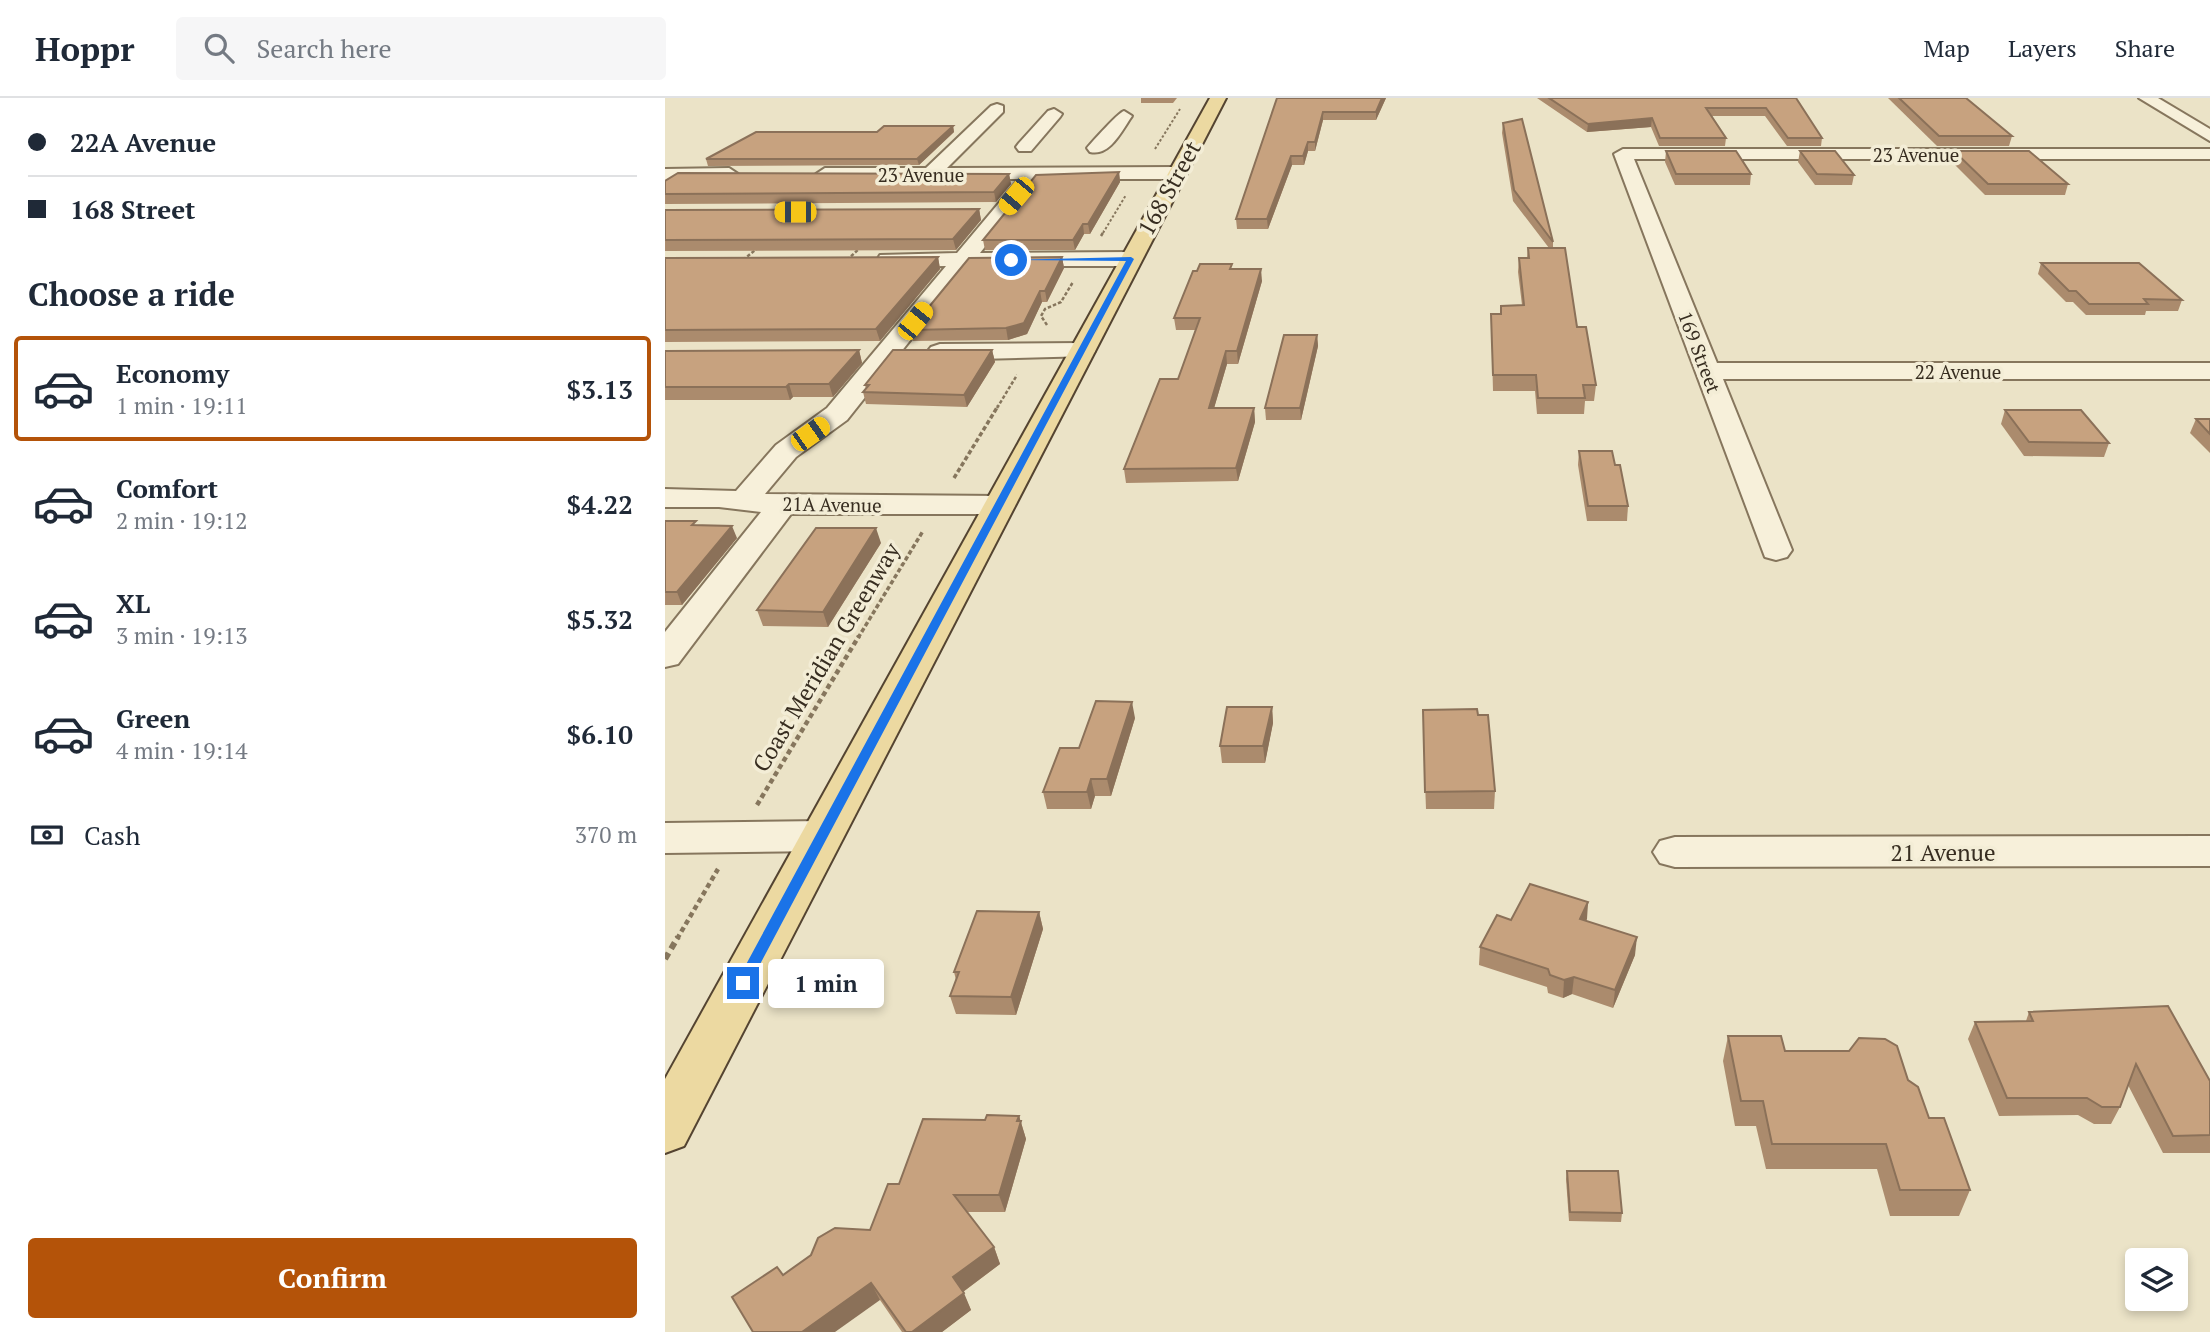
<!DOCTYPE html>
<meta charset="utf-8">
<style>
:root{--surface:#fff;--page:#f6f6f7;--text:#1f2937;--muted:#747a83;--line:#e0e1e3;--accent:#b45309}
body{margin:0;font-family:"PT Serif",serif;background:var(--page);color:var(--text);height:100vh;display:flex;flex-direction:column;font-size:26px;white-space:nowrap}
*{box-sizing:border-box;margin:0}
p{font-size:23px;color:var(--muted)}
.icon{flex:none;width:38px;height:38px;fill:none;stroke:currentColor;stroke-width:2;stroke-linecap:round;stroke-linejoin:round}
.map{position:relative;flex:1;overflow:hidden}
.side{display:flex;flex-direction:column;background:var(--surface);width:665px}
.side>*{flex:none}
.guide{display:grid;align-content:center;height:154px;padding:0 28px;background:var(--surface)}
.controls{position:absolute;left:1460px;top:1150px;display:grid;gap:14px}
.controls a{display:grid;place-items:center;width:63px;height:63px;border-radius:7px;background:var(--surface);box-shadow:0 4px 10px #0003;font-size:35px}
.end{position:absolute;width:32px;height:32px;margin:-16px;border:9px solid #1a73e8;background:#fff;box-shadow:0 0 0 4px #fff}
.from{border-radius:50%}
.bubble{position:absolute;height:49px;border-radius:7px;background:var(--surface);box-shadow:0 4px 10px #0003;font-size:23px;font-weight:700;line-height:49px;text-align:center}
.car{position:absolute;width:21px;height:42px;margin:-21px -10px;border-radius:9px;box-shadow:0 0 5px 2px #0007;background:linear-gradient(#f5c518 24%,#345 0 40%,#f5c518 0 76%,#345 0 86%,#f5c518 0)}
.guide b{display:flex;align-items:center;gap:24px;height:66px;font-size:26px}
.guide b+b{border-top:2px solid var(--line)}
.guide i{width:18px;height:18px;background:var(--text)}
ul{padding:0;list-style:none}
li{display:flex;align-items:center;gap:21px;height:105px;margin:0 14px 10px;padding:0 14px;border:4px solid transparent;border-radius:7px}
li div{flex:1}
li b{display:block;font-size:26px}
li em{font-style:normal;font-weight:700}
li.selected{border-color:var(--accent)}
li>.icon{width:63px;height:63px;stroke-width:1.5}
h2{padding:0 28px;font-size:32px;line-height:84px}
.pay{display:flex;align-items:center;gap:18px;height:77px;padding:0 28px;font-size:26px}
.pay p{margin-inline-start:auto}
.action{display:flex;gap:14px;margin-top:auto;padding:14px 28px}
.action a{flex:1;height:80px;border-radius:7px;background:var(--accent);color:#fff;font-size:28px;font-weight:700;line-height:80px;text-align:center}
header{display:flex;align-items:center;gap:42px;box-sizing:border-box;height:98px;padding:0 35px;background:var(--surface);border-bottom:2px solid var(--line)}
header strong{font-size:33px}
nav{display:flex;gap:38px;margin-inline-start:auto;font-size:24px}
.search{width:490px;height:63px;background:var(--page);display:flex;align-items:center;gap:18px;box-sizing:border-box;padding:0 24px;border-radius:7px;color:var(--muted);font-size:26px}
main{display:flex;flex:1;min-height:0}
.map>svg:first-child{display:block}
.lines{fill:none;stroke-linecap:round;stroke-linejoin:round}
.minor-casing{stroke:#86765d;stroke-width:4}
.major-casing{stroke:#544431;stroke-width:4}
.path-far4{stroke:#86765d;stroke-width:2;stroke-dasharray:2.5 2;stroke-linecap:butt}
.path-far3{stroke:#86765d;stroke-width:2.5;stroke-dasharray:3.5 2;stroke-linecap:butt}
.path-far2{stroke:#86765d;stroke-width:3.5;stroke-dasharray:4.5 2.5;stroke-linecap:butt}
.path-far1{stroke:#86765d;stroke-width:4.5;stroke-dasharray:5 3.5;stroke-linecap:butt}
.path{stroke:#86765d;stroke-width:6;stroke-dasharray:7 5;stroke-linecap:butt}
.minor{fill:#f7f0da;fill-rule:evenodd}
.major{fill:#ecd9a1;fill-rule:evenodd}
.wall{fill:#ab8b6d}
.shaded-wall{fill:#8b7159}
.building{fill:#c7a27f;stroke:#8b7159;stroke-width:2}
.route{fill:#1a73e8}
.labels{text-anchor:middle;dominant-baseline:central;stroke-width:7;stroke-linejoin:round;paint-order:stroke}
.far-street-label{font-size:19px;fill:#372d20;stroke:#f3edd6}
.street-label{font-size:23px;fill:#372d20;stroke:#f3edd6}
</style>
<header>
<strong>Hoppr</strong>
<div class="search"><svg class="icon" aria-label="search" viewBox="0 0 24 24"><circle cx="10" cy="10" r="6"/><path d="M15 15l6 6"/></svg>Search here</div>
<nav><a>Map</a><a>Layers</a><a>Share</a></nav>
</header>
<main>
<section class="side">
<div class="guide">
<b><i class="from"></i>22A Avenue</b>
<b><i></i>168 Street</b>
</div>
<h2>Choose a ride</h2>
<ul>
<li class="selected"><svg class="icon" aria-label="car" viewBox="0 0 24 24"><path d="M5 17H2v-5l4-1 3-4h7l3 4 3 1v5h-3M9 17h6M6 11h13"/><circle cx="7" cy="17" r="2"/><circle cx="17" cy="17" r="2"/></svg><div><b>Economy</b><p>1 min · 19:11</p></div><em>$3.13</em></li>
<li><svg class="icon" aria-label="car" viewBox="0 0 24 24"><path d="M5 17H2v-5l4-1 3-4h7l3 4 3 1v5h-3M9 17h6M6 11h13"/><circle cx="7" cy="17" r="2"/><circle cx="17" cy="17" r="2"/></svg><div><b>Comfort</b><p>2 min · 19:12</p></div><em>$4.22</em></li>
<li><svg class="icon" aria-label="car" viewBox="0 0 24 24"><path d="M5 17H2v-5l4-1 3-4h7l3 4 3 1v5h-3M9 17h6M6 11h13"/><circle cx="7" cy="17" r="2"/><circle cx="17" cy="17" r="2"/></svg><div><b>XL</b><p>3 min · 19:13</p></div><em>$5.32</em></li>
<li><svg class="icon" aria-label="car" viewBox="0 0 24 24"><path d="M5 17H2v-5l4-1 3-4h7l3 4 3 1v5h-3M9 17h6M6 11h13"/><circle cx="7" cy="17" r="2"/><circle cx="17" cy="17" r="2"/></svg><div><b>Green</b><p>4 min · 19:14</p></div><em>$6.10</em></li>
</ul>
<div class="pay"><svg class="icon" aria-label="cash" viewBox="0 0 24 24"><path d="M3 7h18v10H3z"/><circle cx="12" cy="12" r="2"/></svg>Cash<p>370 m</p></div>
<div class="action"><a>Confirm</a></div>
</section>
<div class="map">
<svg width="1545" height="1234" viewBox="0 0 1545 1234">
<rect width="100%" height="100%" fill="#ebe3c7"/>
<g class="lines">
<defs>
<g id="minor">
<path d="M1474,0H1493L1545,31V43Z"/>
<path d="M332,6L338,8V14L282,70L512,69L521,75L512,81H374L315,155L466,154L477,161L466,168H304L182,322L131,359L100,396L335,398L346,400L350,407L346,414L335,416H126L13,566L0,569V534L96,414L54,409H0V391L71,393L111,347L162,310L281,168L223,169L212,162L215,157L292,155L354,81L160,82L151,76L160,70H261L326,8Z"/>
<path d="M389,11L397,16L395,19L366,53H354L351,49L354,45L383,13Z"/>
<path d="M459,13L467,18C457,32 445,59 425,54L422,50C427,44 454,14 459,13Z"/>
<path d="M958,51H1545V61H969L1052,265H1545V281H1058L1127,452L1122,459L1111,462L1100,459L949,56Z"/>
<path d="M64,70L73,76L71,80L0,83V71Z"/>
<path d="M417,245L426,248L430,253L426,258L275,262L266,259L262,254L266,249L275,246Z"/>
<path d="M157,723L172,728L178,738L172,748L157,753L0,755V725Z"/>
<path d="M1545,738V768L1010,769L995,765L988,754L995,743L1010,739Z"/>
</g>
<path id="major" d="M545,0H561L19,1048L0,1055V981Z"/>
</defs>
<use href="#minor" class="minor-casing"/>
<use href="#major" class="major-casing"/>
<g class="path-far4">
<path d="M490,51L515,11"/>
<path d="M438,135L461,97"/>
</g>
<g class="path-far3">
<path d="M436,138L439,133"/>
<path d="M78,162L94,149"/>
<path d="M182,162L196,149"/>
<path d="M382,227L376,218L380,211L396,204L408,184"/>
<path d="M332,310L352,277"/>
</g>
<g class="path-far2">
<path d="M289,380L333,308"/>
<path d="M193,540L258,433"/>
</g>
<g class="path-far1">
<path d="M92,707L194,538"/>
<path d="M12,841L53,771"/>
</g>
<path class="path" d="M0,861L13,839"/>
<use href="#minor" class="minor"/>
<use href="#major" class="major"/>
</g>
<g class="wall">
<path d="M476,0H512L508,5H476Z"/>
<path d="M612,0H721L711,22H658L650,53H643L639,67H627L603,131H572L571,121Z"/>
<path d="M872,0H1131L1157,40L1156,48H1122L1100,18H1047L1061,40L1060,48H994L986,29L922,34Z"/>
<path d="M1223,0H1301L1347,38L1344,48H1272Z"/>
<path d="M838,25L888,144V150L931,287L929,303H920L919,316H872L870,293H828L826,216H835L857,207L853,174L854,160H862L863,150H884L848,103L837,35Z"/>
<path d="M288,28L289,34L254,67L43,68L41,61L212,34Z"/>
<path d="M1001,53L1086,76L1085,87H1010L1000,64Z"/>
<path d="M1135,53L1189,77L1187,87H1150L1133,64Z"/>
<path d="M1289,53L1403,86L1400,97H1320L1287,64Z"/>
<path d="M454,74L455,84L425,136H419L410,152H320L318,142Z"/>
<path d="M344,76L346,86L331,104L0,106V83Z"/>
<path d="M314,111L316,122L291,152L0,153V112Z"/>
<path d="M273,159L275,171L215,243L0,244V160Z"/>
<path d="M397,159L399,170L382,204H377L362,236L343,242L248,243L245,232Z"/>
<path d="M1376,165L1517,202L1513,213H1481L1480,217H1421L1408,204H1401L1373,176Z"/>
<path d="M568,171L597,183L573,266H562L549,310H589L590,324L573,383L461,385L459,371L513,281L531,232H511L509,220Z"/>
<path d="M652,237L653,248L636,322H601L600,310Z"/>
<path d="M194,252L197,265L168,299H128L125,302H0V253Z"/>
<path d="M327,252L330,264L302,309L201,306L198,294L201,291L200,287Z"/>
<path d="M1340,312L1444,345L1439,359L1359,358L1336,326Z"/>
<path d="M1531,321H1545V355L1525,335Z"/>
<path d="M914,353L950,367L963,408L962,423H922L913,367Z"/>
<path d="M0,423L32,427L72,440L17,507H0Z"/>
<path d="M216,445L163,529L98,528L92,512Z"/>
<path d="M607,609L608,625L600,665H557L555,648Z"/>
<path d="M813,617L830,693L829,711H761L758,628Z"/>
<path d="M470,620L446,698H430L426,711H382L378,694L414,650Z"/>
<path d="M923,804L921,823L970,857L948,910L907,896L898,900L883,895L882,889L814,867L815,849L846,822Z"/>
<path d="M374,814L378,831L351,917L291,916L285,898L291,882L289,874Z"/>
<path d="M1364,914L1545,983V1055H1498L1463,987L1455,1009L1446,1026H1429L1413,1017L1334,1018L1303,941L1310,924L1361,923Z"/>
<path d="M1063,938L1120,953L1243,982L1305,1092L1294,1118H1225L1212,1071H1101L1091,1028H1070L1058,963Z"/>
<path d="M354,1018L361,1041L340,1114H302L329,1149L335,1166L298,1194L306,1212L277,1234H237L215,1202L118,1177L205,1132L234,1086L320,1022Z"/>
<path d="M902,1073L957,1115L956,1124L904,1123L901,1081Z"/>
</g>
<g class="shaded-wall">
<path d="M717,0H721L711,22V14Z"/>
<path d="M658,14V22L650,53V44Z"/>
<path d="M987,20L986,29L922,34L923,26Z"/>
<path d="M288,28L289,34L254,67L252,61Z"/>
<path d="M643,44V53L639,67L638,58Z"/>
<path d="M626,58L627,67L603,131L602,121Z"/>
<path d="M454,74L455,84L425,136L423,126Z"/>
<path d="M344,76L346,86L331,104L329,94Z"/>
<path d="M314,111L316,122L291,152L288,141Z"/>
<path d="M418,126L419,136L410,152L408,142Z"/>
<path d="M273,159L275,171L215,243L211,231Z"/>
<path d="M397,159L399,170L382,204L380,193Z"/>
<path d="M596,171L597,183L573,266L572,253Z"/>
<path d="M375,193L377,204L362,236L343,242L341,230Z"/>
<path d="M652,237L653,248L636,322L635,310Z"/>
<path d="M194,252L197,265L168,299L164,286Z"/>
<path d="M327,252L330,264L302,309L299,297Z"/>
<path d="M561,253L562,266L545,324L544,310Z"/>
<path d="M124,286L128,299L125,302L121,289Z"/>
<path d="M589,310L590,324L573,383L571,370Z"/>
<path d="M67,428L72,440L17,507L12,494Z"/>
<path d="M211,430L216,445L163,529L158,514Z"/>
<path d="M467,604L470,620L446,698L442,681Z"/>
<path d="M607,609L608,625L600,665L598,648Z"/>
<path d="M426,681L430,698L426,711L422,694Z"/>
<path d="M923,804L922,821L914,839L915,821Z"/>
<path d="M374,814L378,831L351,917L346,899Z"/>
<path d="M972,839L970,857L948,910L950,892Z"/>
<path d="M909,879L907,896L898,900L899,882Z"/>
<path d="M354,1018L361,1041L340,1114L334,1097Z"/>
<path d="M329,1149L335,1166L295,1196L288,1179Z"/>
<path d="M206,1185L215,1202L170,1234H137Z"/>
<path d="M299,1195L306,1212L277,1234H247Z"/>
</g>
<g class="building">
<path d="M612,0H717L711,14H658L650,44H643L638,58H626L602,121H571Z"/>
<path d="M884,0H1131L1157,40H1123L1101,10H1041L1061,40H995L987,20L923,26Z"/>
<path d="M1234,0H1301L1347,38H1274Z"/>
<path d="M857,21L888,144L849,92L838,25Z"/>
<path d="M219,28H288L252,61H41L91,34H212Z"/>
<path d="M1001,53H1071L1086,76H1011Z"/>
<path d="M1135,53H1170L1189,77L1152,76Z"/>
<path d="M1289,53H1364L1403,86H1323Z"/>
<path d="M454,74L423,126H418L408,142H318L371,77Z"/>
<path d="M13,75L344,76L329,94L0,96V83Z"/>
<path d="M314,111L288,141L0,142V112Z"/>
<path d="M863,150H900L912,229H921L931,287H918L920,300H873L871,277H828L826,216H836V208L859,207L854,160H864Z"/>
<path d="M273,159L211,231L0,232V160Z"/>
<path d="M397,159L380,193H375L359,225L341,230L245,232L304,160Z"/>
<path d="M1376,165H1474L1517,202L1479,201L1483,206H1424L1411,193H1404Z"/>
<path d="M535,166H567L565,171H596L572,253H561L544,310H589L571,370L459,371L495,281H513L535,220H509L528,173H532Z"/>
<path d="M619,237H652L635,310H600Z"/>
<path d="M194,252L164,286H124L121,289H0V253Z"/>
<path d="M228,252H327L299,297L198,294L204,287H200Z"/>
<path d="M1340,312H1416L1444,345L1364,344Z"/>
<path d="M1531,321H1545V336Z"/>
<path d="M914,353H947L950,367H955L963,408H923Z"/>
<path d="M0,423H31L27,427L67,428L12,494H0Z"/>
<path d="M151,430H211L158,514L92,512Z"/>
<path d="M431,603L467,604L442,681H426L422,694H378L395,650H414Z"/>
<path d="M562,609H607L598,648H555Z"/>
<path d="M812,611L813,617H823L830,693L760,694L758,612Z"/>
<path d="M865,786L923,804L915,821L972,839L950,892L909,879L899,882L885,877L883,871L815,849L832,817L846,822Z"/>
<path d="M312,813L374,814L346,899L285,898L294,874H289Z"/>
<path d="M1503,908L1545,983V1037L1508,1038L1471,966L1455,1009H1437L1422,1000H1342L1310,924L1368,923L1364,914Z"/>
<path d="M1063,938H1116L1120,953H1184L1194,940L1220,941L1232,948L1243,982L1253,989L1264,1020H1279L1305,1092H1235L1221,1046H1107L1098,1003H1076Z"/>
<path d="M322,1017L354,1018L352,1023H356L334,1097H289L329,1149L288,1179L299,1195L247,1234H241L206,1185L137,1234H88L67,1199L112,1169L118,1177L146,1157L153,1140L170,1130L205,1132L223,1086H234L258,1021L320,1022Z"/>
<path d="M902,1073H953L957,1115L905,1114Z"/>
</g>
<path class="route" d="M466,159L469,161L83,889H73L71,885L461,163L343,162Z"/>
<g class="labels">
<g class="far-street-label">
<text x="1251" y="56">23 Avenue</text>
<text x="256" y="76">23 Avenue</text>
<text transform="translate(1035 254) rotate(69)">169 Street</text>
<text x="1293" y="273">22 Avenue</text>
<text transform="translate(167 406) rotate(1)">21A Avenue</text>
</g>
<g class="street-label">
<text transform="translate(504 90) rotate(-61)">168 Street</text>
<text transform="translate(161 559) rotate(-59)">Coast Meridian Greenway</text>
<text x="1278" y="754">21 Avenue</text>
</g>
</g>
</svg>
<div class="controls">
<a><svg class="icon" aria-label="layers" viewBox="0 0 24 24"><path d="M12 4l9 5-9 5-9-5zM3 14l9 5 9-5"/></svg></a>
</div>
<i class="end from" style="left:346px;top:162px"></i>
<i class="end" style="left:78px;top:885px"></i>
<div class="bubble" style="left:103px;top:861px;width:116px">1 min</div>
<i class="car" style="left:351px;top:98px;rotate:220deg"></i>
<i class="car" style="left:130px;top:114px;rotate:270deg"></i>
<i class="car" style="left:250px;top:223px;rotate:39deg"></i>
<i class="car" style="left:145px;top:336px;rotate:55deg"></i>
</div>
</main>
